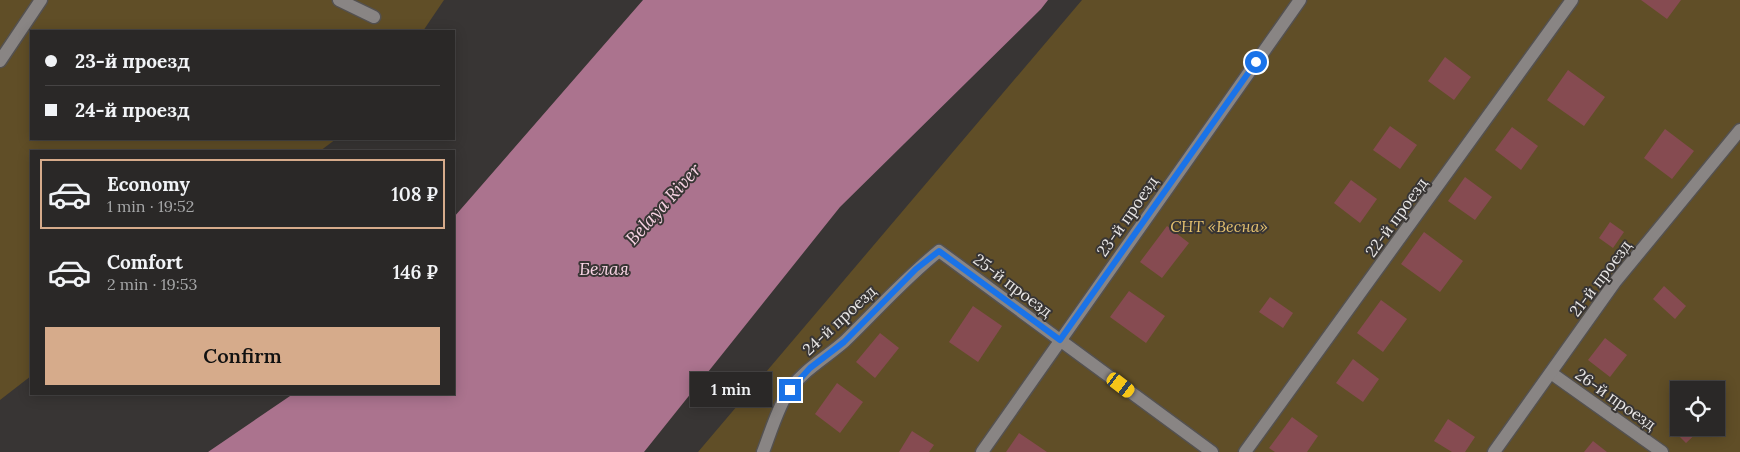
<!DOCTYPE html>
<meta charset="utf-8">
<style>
:root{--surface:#2a2827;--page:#32302f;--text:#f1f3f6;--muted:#a5a6a7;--line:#464444;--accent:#d6ab8b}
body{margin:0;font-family:Lora,serif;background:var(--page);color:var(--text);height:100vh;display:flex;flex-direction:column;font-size:19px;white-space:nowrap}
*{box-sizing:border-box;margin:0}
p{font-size:16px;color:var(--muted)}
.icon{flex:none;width:28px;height:28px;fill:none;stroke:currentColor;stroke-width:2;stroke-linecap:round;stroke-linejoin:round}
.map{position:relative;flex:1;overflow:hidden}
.panel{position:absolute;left:30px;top:150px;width:425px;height:245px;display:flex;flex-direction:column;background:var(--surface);border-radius:0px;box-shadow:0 2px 12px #0003,0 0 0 1px var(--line)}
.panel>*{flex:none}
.guide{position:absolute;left:30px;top:30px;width:425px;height:110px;border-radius:0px;box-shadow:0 2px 12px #0003,0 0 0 1px var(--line);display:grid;align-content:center;height:110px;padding:0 15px;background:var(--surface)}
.tools{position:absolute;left:1670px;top:381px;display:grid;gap:10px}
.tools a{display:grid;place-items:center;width:55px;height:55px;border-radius:0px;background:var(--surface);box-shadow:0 2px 12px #0003,0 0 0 1px var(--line);font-size:25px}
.end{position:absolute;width:22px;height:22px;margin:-11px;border:6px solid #1a73e8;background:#fff;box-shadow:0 0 0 2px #fff}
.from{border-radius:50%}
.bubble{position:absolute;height:35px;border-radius:0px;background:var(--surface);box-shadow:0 2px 12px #0003,0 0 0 1px var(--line);font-size:16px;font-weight:600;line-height:35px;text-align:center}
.car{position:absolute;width:15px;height:30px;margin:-15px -8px;border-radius:6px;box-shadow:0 0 4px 1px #0007;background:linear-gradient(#f5c518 24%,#345 0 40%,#f5c518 0 76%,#345 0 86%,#f5c518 0)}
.guide b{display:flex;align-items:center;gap:18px;height:48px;font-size:19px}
.guide b+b{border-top:1px solid var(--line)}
.guide i{width:12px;height:12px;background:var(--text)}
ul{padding:9px 0 0;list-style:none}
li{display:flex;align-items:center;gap:15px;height:70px;margin:0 10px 8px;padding:0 5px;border:2px solid transparent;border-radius:0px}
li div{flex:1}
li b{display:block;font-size:19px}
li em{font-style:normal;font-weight:600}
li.active{border-color:var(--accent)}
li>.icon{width:45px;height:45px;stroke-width:1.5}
.cta{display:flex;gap:10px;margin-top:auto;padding:10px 15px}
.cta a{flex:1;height:58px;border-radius:0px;background:var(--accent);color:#111;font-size:20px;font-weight:600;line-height:58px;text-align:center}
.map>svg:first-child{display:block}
.green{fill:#604e27;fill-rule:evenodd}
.water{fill:#ab738e}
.building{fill:#864b51}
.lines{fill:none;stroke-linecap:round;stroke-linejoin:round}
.minor-casing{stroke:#545150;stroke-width:15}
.minor{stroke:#898584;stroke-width:12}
.route{stroke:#1a73e8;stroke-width:6}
.labels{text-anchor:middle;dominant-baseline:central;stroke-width:4;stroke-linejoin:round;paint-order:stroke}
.street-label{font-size:16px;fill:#e9e7e6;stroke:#383534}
.park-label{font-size:16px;font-style:italic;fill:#e7c370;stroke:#383534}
.water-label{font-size:18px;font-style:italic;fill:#f8d4e4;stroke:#383534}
</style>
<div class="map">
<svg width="1740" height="452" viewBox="0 0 1740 452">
<rect width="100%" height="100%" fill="#383534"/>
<g class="green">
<path d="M0,0H444L423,31H31V139H336L320,151H31V376L0,400Z"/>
<path d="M1082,0H1740V452H698ZM1679,390H1716V428H1679Z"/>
</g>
<path class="water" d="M643,0H1048L1041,9L840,207L644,452H208L293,394H454V217Z"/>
<g class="building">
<path d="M1641,0H1681L1667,19Z"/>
<path d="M1445,57L1471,77L1454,100L1428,81Z"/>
<path d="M1568,70L1605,97L1584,126L1547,100Z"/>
<path d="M1390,126L1417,145L1400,169L1373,150Z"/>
<path d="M1512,127L1538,146L1521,170L1495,150Z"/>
<path d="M1665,129L1694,151L1672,179L1644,158Z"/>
<path d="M1465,177L1492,197L1475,220L1448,201Z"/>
<path d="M1351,180L1377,199L1360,223L1334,203Z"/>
<path d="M1610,222L1624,232L1613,248L1599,238Z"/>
<path d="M1167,226L1189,243L1162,278L1140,262Z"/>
<path d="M1424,232L1463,261L1440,292L1401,264Z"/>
<path d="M1664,286L1686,306L1675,319L1653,299Z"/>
<path d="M1129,291L1165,316L1146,343L1110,317Z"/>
<path d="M1270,297L1293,313L1283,328L1259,312Z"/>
<path d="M1381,300L1407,319L1383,352L1357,333Z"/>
<path d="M973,306L1002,326L978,362L949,342Z"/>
<path d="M880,333L899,348L875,378L856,362Z"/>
<path d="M1605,338L1627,355L1610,377L1588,360Z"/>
<path d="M1353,359L1379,379L1363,402L1336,383Z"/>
<path d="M837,383L863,402L840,433L815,414Z"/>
<path d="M1292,417L1318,436L1307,452H1275L1269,448Z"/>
<path d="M1448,419L1475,437L1465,452H1452L1434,441Z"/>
<path d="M1679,421V428H1702L1686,443L1671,428Z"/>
<path d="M912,431L934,445L929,452H899Z"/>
<path d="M1019,433L1047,452H1006Z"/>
<path d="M1593,441L1607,452H1584Z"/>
</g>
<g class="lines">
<defs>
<g id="minor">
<path d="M339,0L374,17"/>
<path d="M0,61L41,0"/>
<path d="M1551,373L1662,452"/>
<path d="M763,452C770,434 779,404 790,389C805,369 827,357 845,341C876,311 905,278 939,251L1212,452"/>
<path d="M982,452L1300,0"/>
<path d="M1245,452L1572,0"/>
<path d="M1494,452L1615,282L1740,130"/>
</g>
</defs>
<use href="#minor" class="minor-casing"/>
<use href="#minor" class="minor"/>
</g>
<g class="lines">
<path class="route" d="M790,390L810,368L844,342L916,269L939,251L1060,340L1256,62"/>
</g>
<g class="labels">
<g class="street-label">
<text transform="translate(1127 216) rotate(-55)">23-й проезд</text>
<text transform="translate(1396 217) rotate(-54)">22-й проезд</text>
<text transform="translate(1600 278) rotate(-53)">21-й проезд</text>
<text transform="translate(1013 285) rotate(37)">25-й проезд</text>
<text transform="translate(839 320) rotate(-43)">24-й проезд</text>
<text transform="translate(1616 399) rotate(35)">26-й проезд</text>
</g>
<g class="park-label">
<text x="1219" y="226">СНТ «Весна»</text>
</g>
<g class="water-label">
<text transform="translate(663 204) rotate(-48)">Belaya River</text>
<text x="604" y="268">Белая</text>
</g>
</g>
</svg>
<div class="tools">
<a><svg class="icon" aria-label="locate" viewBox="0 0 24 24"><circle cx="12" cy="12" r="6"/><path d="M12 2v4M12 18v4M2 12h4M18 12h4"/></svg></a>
</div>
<i class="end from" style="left:1256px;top:62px"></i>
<i class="end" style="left:790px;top:390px"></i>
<div class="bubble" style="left:690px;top:372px;width:82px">1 min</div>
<i class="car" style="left:1121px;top:385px;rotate:127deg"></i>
<div class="guide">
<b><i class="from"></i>23-й проезд</b>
<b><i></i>24-й проезд</b>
</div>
<section class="panel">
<ul>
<li class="active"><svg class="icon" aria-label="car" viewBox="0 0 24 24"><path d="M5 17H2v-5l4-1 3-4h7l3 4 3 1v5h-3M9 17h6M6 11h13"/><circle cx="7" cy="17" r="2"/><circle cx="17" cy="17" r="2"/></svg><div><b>Economy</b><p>1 min · 19:52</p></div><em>108 ₽</em></li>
<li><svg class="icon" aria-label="car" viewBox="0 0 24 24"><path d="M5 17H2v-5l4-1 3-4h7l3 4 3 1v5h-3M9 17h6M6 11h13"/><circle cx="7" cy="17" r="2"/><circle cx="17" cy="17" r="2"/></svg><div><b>Comfort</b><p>2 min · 19:53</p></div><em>146 ₽</em></li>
</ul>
<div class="cta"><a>Confirm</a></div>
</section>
</div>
